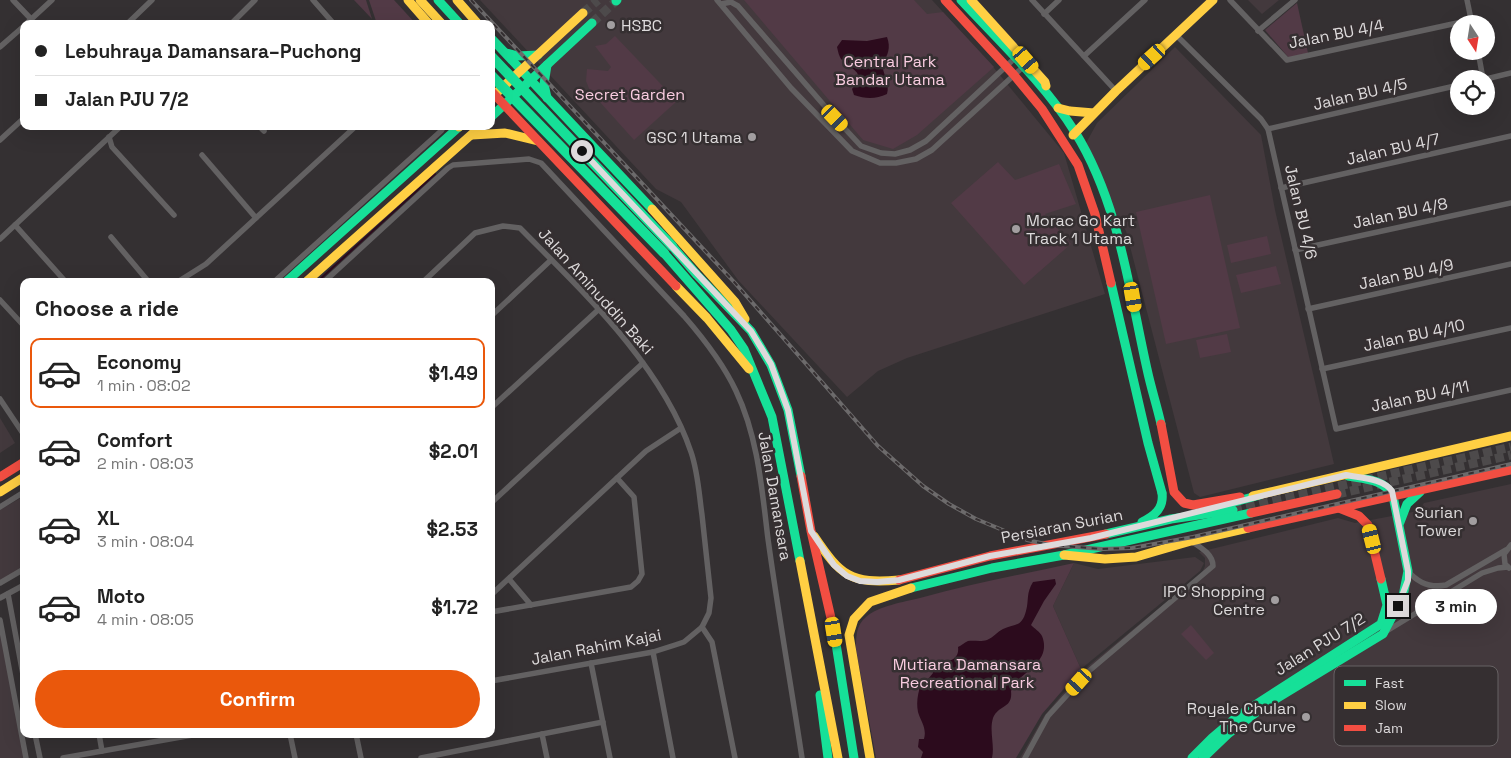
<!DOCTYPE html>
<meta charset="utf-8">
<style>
:root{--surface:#fff;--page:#f6f6f6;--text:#222;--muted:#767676;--line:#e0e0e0;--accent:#ea580c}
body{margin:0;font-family:"Space Grotesk",sans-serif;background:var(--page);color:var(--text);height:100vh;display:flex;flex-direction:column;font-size:19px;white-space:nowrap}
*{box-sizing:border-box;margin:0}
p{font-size:16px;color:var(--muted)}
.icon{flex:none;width:28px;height:28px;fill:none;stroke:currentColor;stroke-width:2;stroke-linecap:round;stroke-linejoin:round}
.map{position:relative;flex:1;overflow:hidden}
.details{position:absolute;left:20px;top:278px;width:475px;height:460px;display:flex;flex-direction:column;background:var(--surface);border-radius:10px;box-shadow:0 5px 20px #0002}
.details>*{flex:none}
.banner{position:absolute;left:20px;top:20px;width:475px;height:110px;border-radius:10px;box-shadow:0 5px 20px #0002;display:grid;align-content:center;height:110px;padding:0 15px;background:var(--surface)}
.needle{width:32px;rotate:168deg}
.fabs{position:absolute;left:1450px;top:15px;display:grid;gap:10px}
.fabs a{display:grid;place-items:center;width:45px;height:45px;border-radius:50%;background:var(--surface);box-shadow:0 5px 20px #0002;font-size:25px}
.end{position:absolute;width:22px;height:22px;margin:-11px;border:6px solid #dddadb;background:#111;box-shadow:0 0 0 2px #111}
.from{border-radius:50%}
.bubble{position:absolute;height:35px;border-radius:18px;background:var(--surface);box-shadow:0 5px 20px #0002;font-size:16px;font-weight:700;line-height:35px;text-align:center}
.car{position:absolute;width:15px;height:30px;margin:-15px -8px;border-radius:6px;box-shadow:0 0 4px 1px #0007;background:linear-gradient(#f5c518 24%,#345 0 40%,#f5c518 0 76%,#345 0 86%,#f5c518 0)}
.banner b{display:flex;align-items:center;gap:18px;height:48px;font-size:19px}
.banner b+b{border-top:1px solid var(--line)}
.banner i{width:12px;height:12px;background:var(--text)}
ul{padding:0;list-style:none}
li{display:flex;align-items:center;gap:15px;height:70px;margin:0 10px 8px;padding:0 5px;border:2px solid transparent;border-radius:10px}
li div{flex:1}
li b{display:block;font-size:19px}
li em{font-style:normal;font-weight:700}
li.on{border-color:var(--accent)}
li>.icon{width:45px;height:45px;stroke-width:1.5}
h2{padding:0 15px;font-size:22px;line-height:60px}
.cta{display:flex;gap:10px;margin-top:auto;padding:10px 15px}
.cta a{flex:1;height:58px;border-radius:30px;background:var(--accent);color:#fff;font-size:20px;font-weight:700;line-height:58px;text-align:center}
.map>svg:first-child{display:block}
.built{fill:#43393d}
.green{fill:#523a46}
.water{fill:#2c0b1d}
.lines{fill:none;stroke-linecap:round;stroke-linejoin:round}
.stream{stroke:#2c0b1d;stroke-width:2}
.secondary-tunnel{stroke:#4d4a4b;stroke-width:9;stroke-dasharray:9 4.5;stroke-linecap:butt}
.primary-tunnel{stroke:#4d4a4b;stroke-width:9;stroke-dasharray:9 4.5;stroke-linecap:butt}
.street{stroke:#636162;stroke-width:5.5}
.fast{stroke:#16e098;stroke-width:9}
.slow{stroke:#ffcf43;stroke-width:9}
.jam{stroke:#f24e42;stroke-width:9}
.rail-casing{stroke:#6c6a6b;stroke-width:4}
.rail{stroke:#352f31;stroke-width:2;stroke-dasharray:5.5;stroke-linecap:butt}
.fast-bridge{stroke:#16e098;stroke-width:10}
.route{stroke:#dddadb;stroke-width:6}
.poi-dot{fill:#a29ea0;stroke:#352f31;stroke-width:2}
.labels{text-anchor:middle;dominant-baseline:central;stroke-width:5;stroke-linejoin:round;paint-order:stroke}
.poi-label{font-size:16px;fill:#dddadb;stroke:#352f31;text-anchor:end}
.street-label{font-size:16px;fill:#dddadb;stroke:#352f31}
.park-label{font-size:16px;fill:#f9cce0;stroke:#352f31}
.key{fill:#352f31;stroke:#676264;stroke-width:1}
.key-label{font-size:14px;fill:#dddadb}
</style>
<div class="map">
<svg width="1511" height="758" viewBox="0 0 1511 758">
<rect width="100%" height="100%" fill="#343032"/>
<g class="built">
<path d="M480,0H932L994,68L1064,153L1105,294L907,358L878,371L847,397L738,280L681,202L656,189Z"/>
<path d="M1248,0H1279L1262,14Z"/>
<path d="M1175,47L1261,135L1275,210L1334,464L1200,497L1194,493L1126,231L1117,216L1085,145L1097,123Z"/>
<path d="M0,418L15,443L0,453Z"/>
<path d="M1511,484V758H1020L1044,716L1081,672L1202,573L1205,566V558L1199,552L1338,518L1355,523L1418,511L1424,503Z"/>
<path d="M24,496V571L0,586V510Z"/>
<path d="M1195,557L1204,563L1200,571L1081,669L1053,606L1074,563L1098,569Z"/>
<path d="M0,620L26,758H0Z"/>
</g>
<g class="green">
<path d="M354,0H366L372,19Z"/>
<path d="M369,0H394L416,24H377Z"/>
<path d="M744,0H914L927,14L943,12L994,67L917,135L893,149L863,140Z"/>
<path d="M1297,3L1308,53L1289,58L1265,30Z"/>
<path d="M615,36L677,101L634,140L590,91L586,81L587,69L608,71L611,67L595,46L606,44Z"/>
<path d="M998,162L1015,180L1059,164L1076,204L1045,214L1071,244L1024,285L951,203Z"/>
<path d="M1210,195L1240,328L1166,344L1136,212Z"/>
<path d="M1267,236L1271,254L1231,263L1227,245Z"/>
<path d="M1276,266L1281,284L1241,293L1236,275Z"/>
<path d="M1227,334L1231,352L1200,358L1196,340Z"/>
<path d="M1074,563L1053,606L1081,669L1042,714L1016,758H876L856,649C856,637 856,625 866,617C878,606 904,602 920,598C971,584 1023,574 1074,563Z"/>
<path d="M1191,625L1214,653L1206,660L1181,634Z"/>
</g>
<g class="water">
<path d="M887,37C891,48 888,55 882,64C883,74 890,84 887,94C876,99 866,99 854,95L852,89C868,70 849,70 842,60C839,57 838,51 837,47L842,40L867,41Z"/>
<path d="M1055,579L1056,584L1044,601L1031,625C1034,628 1040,632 1042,636C1050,656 1033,667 1020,678V684H1015L1011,691C1013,709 999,704 993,718C989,731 995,745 992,758H921L923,752L918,747L919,739H924C927,728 921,722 918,712C916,702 918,693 921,684L925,683L933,673L932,666L934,662C945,663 960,661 958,647C961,646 965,642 968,641C974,640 980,642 987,640C994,637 997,632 1003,629C1015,624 1022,627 1026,611C1029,600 1026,593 1033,582Z"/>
</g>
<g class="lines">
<path class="stream" d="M318,281L435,174"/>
<g class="secondary-tunnel">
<path d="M583,13L598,0"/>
<path d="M592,23L616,1"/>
</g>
<g class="primary-tunnel">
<path d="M1337,494L1511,455"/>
<path d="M1233,510L1511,447"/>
</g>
<g class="street">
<path d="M13,0L31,19"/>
<path d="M313,0L334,24"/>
<path d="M717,0L791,88L852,151L880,163H896L916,159L932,150L1023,67"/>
<path d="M1032,0L1116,91"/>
<path d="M1230,0L1287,60L1471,20"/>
<path d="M1467,0L1472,24"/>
<path d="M721,4L731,2L738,6L835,118L861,146L881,153L895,154L910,150L926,141L1015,58"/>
<path d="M1044,14L1059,0"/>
<path d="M26,24L52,0"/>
<path d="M127,24L152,0"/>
<path d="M231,24L255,0"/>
<path d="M1258,31L1295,0"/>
<path d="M1176,35L1261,119L1268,129L1336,429L1511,390"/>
<path d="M0,47L24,26"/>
<path d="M1478,51L1483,79"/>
<path d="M1084,56L1145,0"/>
<path d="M1486,79L1511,73"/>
<path d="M259,126L264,131"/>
<path d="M1268,129L1459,85"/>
<path d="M109,137L112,147L174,215"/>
<path d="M0,140L24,118"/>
<path d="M202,155L256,218"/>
<path d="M1281,188L1511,136"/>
<path d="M15,225L65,281"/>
<path d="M111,237L148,281"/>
<path d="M0,239L121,126"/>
<path d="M1295,250L1511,203"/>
<path d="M179,281L206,264L356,126"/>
<path d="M275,281L441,131L444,126"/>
<path d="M325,281L448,168L453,165L529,159L541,163L684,316C704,339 723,363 736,391C758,437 762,490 768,539C778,612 791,685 802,758"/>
<path d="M424,281L475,233L503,226L520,228C582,291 662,365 691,452C698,472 699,494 702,515C705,543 708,570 711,598L709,613L702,627L684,642L675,645L653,652L491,681"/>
<path d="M0,300L24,326"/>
<path d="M1308,309L1511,264"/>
<path d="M491,316L551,260"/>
<path d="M1322,369L1511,328"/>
<path d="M0,399L24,435"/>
<path d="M491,408L598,310"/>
<path d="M491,503L643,363"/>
<path d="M0,507L24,492"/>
<path d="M1509,568L1505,564L1504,554L1511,545"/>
<path d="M1408,571C1418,583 1431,588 1446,585L1506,550"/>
<path d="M509,579L531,605"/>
<path d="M0,583L24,569"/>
<path d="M8,594L24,680"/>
<path d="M491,595L646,451L681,428"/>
<path d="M0,598L24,585"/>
<path d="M491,612L631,587L638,581L642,574L634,497L617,478"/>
<path d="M0,620L26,758"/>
<path d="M702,627L712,642L735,758"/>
<path d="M1385,632L1482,573L1498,568L1508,567"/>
<path d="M653,652L673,758"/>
<path d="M591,663L610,758"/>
<path d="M35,734L40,758"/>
<path d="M99,734L102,751"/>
<path d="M290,734L295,758"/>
<path d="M356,734L361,758"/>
<path d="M542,734L547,758"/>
<path d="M63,758L198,734"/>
<path d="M421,758L603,722"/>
<path d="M1025,758L1048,716L1089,671L1213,566C1213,554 1200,547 1191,541"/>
</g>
<g class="fast">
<path d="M438,0L460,24"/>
<path d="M961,0C999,41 1045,84 1075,132C1119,203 1129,289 1147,369C1151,388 1157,406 1161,424"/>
<path d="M616,1L617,0"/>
<path d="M491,38L652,209"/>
<path d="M506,53L518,56L538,55"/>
<path d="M547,65L544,84L547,98"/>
<path d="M491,117L592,23"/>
<path d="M672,246L697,275L751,331L771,365L788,410L801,476"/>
<path d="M664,253L731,330L744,349L772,417L800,561"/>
<path d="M287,281L460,126"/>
<path d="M1111,283L1148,443L1162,493"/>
<path d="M1212,508L1260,495"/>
<path d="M1142,522C1155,516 1164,508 1162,493"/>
<path d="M1400,522L1407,504L1420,492"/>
<path d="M1106,534L1171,519L1233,510"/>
<path d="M911,588L992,568L1064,555L1251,513"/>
<path d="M834,631L854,758"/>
<path d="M820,695L828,758"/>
<path d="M1192,758L1212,738L1238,716L1381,624L1387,605L1381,579"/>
<path d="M1203,758L1228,734L1266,705L1383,634L1403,596L1408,571L1393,496C1384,479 1365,479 1348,476"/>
</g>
<g class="slow">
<path d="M408,0L429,24"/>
<path d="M420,0L442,24"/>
<path d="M457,0L478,24"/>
<path d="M971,0L1045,82L1046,86"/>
<path d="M491,98L583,13"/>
<path d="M1058,108L1070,111L1094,113"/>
<path d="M459,127L460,126"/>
<path d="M472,135L505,133L538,141"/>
<path d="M1073,135L1116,91L1213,0"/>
<path d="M652,209L735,302L745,319"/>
<path d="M307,281L481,126"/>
<path d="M676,286L707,318L749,369"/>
<path d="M0,492L24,477"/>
<path d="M1253,496L1511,436"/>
<path d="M814,536C841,576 850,584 899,580"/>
<path d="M1064,555L1105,559L1136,557L1191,541L1248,528"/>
<path d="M800,561L838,758"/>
<path d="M870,758L849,635L854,619L870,602L911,588"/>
</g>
<g class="jam">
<path d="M945,0L1014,75L1042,109L1078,165L1095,214L1111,283"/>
<path d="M491,91L676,286"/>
<path d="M1161,424L1174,492L1184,503L1193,505L1240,497"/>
<path d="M801,476L811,531L834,631"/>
<path d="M0,477L24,462"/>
<path d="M1339,508L1359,516L1368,525L1381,579"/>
<path d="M1251,513L1337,494"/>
<path d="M1248,528L1511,470"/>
<path d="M899,580L990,556L1106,534"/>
</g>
<defs>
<path id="rail" d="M471,0L735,283L878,446L923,486L949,504L976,519L1027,540L1050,545L1102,549L1132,548L1193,537L1511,464"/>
</defs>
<use href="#rail" class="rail-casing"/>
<use href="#rail" class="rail"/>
<g class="fast-bridge">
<path d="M491,56L672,246"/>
<path d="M491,75L664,253"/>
</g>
</g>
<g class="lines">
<path class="route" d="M582,151L751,331L771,364L788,410L811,531L834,565L847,576L860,581L877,582L899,580L990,556L1091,538L1346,475C1360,478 1383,478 1392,491L1408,571V580L1398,606"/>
</g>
<g class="poi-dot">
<circle cx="611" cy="25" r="5"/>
<circle cx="752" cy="137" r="5"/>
<circle cx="1016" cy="229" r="5"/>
<circle cx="1473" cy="521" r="5"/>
<circle cx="1275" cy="600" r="5"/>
<circle cx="1306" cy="717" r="5"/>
</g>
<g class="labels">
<g class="poi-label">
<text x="621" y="25" text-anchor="start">HSBC</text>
<text x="742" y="137">GSC 1 Utama</text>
<text x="1026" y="220" text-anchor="start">Morac Go Kart<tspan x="1026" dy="18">Track 1 Utama</tspan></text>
<text x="1463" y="512">Surian<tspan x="1463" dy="18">Tower</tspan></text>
<text x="1265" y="591">IPC Shopping<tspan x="1265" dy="18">Centre</tspan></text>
<text x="1296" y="708">Royale Chulan<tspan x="1296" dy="18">The Curve</tspan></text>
</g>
<g class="street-label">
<text transform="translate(1336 34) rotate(-11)">Jalan BU 4/4</text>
<text transform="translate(1360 94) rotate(-13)">Jalan BU 4/5</text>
<text transform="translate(1393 149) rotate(-13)">Jalan BU 4/7</text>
<text transform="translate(1301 212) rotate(77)">Jalan BU 4/6</text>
<text transform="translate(1400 213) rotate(-12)">Jalan BU 4/8</text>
<text transform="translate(1406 274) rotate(-12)">Jalan BU 4/9</text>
<text transform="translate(596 291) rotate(48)">Jalan Aminuddin Baki</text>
<text transform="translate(1414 335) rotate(-12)">Jalan BU 4/10</text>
<text transform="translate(1420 396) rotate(-12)">Jalan BU 4/11</text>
<text transform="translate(775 496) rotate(80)">Jalan Damansara</text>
<text transform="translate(1062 526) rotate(-11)">Persiaran Surian</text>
<text transform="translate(1320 644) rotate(-32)">Jalan PJU 7/2</text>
<text transform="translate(596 647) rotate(-11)">Jalan Rahim Kajai</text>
</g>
<g class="park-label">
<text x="890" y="61">Central Park<tspan x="890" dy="18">Bandar Utama</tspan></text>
<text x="630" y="94">Secret Garden</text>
<text x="967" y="664">Mutiara Damansara<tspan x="967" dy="18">Recreational Park</tspan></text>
</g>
</g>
<rect x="1334" y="666" width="164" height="80" rx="8" class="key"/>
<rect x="1344" y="680" width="22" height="6" fill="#16e098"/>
<rect x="1344" y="702" width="22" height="7" fill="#ffcf43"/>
<rect x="1344" y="725" width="22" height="6" fill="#f24e42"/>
<g class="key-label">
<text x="1375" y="688">Fast</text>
<text x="1375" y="710">Slow</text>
<text x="1375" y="733">Jam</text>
</g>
</svg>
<div class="fabs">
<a><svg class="needle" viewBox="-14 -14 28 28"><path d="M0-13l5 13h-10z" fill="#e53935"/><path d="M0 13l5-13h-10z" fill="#767676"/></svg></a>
<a><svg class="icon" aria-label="locate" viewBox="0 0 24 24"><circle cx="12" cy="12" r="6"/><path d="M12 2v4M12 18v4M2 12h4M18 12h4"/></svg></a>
</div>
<i class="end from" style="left:582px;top:151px"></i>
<i class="end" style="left:1398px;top:606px"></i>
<div class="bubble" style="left:1415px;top:589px;width:82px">3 min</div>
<i class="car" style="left:1152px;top:57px;rotate:228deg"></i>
<i class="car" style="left:1026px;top:60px;rotate:139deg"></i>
<i class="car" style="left:835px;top:118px;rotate:136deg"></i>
<i class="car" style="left:1133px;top:297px;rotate:170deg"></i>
<i class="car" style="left:1372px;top:539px;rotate:346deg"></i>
<i class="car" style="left:834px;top:632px;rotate:171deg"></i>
<i class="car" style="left:1079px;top:682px;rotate:222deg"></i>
<div class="banner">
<b><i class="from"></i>Lebuhraya Damansara–Puchong</b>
<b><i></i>Jalan PJU 7/2</b>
</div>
<section class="details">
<h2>Choose a ride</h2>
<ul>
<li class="on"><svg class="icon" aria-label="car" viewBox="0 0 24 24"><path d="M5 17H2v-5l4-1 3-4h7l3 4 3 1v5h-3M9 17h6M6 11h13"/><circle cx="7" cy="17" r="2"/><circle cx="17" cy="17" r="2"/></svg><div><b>Economy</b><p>1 min · 08:02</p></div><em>$1.49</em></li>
<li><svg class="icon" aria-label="car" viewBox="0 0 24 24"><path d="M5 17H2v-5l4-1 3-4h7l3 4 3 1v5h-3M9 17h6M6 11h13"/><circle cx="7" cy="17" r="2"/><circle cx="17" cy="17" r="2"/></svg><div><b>Comfort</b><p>2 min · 08:03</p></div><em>$2.01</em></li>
<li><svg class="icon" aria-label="car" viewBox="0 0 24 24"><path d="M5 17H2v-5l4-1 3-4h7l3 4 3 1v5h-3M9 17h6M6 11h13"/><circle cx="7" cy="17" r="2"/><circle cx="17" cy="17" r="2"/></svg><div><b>XL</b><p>3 min · 08:04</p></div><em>$2.53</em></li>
<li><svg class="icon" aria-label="car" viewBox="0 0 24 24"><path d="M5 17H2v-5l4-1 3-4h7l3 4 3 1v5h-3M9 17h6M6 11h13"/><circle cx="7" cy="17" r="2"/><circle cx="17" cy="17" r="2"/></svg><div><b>Moto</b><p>4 min · 08:05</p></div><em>$1.72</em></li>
</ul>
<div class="cta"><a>Confirm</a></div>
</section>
</div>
